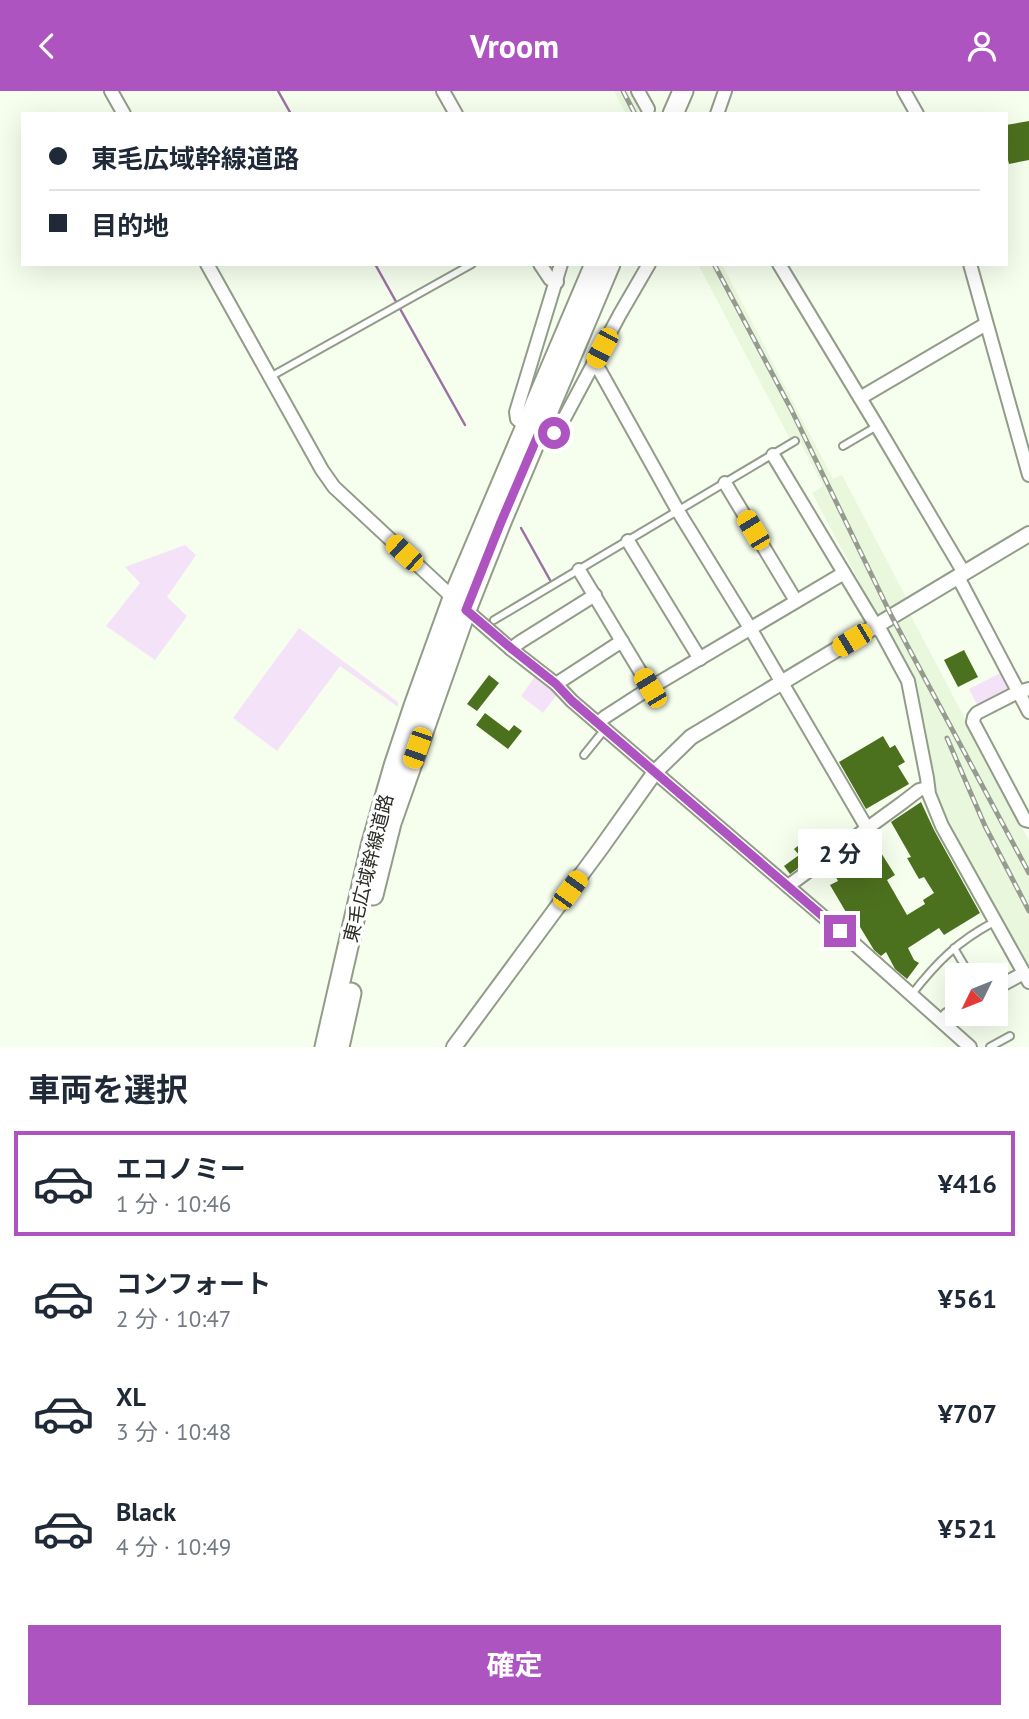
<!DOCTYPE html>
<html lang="ja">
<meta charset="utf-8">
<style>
:root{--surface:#fff;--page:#f6f6f7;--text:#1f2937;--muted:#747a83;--line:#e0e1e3;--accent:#ae54c1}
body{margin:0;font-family:"PT Sans","Noto Sans JP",sans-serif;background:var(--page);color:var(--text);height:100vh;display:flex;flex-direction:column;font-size:26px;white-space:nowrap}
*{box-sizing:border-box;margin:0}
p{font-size:23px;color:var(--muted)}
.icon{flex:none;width:38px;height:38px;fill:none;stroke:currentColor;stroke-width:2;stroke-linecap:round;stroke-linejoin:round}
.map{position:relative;height:956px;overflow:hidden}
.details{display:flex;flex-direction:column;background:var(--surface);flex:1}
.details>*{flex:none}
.hud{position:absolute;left:21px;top:21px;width:987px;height:154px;border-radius:0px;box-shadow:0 7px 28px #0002;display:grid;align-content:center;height:154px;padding:0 28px;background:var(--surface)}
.needle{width:46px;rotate:227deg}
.controls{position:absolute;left:945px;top:872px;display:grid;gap:14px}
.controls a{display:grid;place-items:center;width:63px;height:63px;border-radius:0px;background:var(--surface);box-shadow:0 7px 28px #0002;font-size:35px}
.end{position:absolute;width:32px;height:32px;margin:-16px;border:9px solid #ae54c1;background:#fff;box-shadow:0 0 0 4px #fff}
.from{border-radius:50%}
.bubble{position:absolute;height:49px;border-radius:0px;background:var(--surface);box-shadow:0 7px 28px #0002;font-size:23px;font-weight:700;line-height:49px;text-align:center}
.car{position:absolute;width:21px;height:42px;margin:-21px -10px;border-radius:9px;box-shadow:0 0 5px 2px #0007;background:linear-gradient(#f5c518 24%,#345 0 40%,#f5c518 0 76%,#345 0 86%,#f5c518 0)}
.hud b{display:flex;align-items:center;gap:24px;height:66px;font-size:26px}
.hud b+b{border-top:2px solid var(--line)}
.hud i{width:18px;height:18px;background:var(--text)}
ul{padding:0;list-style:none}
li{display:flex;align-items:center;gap:21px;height:105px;margin:0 14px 10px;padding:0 14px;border:4px solid transparent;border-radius:0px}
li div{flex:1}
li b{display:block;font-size:26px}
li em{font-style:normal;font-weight:700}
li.active{border-color:var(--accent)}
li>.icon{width:63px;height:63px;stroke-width:1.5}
h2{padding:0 28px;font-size:32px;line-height:84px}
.primary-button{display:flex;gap:14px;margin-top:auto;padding:14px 28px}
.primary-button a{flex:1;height:80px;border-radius:0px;background:var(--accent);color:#fff;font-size:28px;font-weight:700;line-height:80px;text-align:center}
header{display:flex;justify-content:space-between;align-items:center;height:91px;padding:0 28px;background:var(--accent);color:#fff;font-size:32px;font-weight:700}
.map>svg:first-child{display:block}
.built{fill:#e9f7dc}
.green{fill:#f4e3f8}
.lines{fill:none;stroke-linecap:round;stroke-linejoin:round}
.stream{stroke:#9a72a2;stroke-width:2.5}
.building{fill:#4c711e}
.service-casing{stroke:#929c89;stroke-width:10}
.minor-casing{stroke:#929c89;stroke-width:16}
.tertiary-casing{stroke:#929c89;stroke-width:18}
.trunk-casing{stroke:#929c89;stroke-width:23}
.service{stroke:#fff;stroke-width:6}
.minor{stroke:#fff;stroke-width:12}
.tertiary{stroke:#fff;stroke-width:14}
.trunk{stroke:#fff;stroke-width:19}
.rail-casing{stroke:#959c8f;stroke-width:5}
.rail{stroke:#fff;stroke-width:2.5;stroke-dasharray:8;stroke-linecap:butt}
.route{stroke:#ae54c1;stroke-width:9}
.labels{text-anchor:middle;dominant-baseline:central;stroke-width:7;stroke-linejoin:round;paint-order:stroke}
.street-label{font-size:19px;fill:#292d25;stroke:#fff}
</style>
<header><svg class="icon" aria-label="back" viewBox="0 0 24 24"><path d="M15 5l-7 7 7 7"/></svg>Vroom<svg class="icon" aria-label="person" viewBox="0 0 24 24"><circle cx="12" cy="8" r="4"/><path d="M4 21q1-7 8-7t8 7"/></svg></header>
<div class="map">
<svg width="1029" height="956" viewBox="0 0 1029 956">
<rect width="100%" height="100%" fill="#f6ffee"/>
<g class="built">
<path d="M614,0H629L641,23H626Z"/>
<path d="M698,173H722L833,388L842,384L907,508L878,526L812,402L823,395L797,345L790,348Z"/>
<path d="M909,521L1029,750V883L940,723L910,589L885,542L886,536Z"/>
</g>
<g class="green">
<path d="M185,454L196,464L167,506L187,525L155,569L106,535L140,492L125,476Z"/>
<path d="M299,537L398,611V616L340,575L277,660L233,627Z"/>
<path d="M1002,581L1009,595L1006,602L978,616L969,598Z"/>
<path d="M536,584L559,601L543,622L521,605Z"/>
</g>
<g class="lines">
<g class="stream">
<path d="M278,0L291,23"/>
<path d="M375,173L465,334"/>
<path d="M521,437L550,489"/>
</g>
</g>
<g class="building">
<path d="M1029,30V69L1009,73L1006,61V34Z"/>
<path d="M964,559L978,586L958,596L944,569Z"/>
<path d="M489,584L499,592L477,620L467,613Z"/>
<path d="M485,622L509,640L514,634L522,640L508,658L476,634Z"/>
<path d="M883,645L890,657L895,654L905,671L898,675L909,693L866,718L839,671Z"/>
<path d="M921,711L934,739L980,822L944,844L939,837L908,857L914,869L919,872L907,888L895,878L886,861L881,865L874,859L857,831L853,833L830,794L838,790L830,775L873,749L895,784L887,789L907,824L925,813L923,809L934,802L924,786L919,788L907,767L911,766L891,731Z"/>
<path d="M817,740L828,755L790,783L784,775L799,764L794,758Z"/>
</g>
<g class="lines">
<defs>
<g id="service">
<path d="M270,286L472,173"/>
<path d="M843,355L877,335"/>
<path d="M494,529L795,350"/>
<path d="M584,664L605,638"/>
<path d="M954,857L970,884"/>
<path d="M912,903C937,871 958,850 994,831"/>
<path d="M990,956L1010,945"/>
</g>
<g id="minor">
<path d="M111,0L124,23"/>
<path d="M443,0L456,23"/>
<path d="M638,0L648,18"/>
<path d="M904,0L917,23"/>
<path d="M717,23L725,0"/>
<path d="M207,173L322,379L334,396L466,519L511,558L556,593L572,610L840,840L970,956"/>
<path d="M540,173L550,188L557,191"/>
<path d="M779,173L877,335L964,482"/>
<path d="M970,173L1029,384"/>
<path d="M593,273L600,280L678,420L750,537L867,737"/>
<path d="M860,307L986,233"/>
<path d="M527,336L517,328L516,321L561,173"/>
<path d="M539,343L551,344L558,339L620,223L649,173"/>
<path d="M773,364L876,535L882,542L908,590L927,687L929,703L942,735L1029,891"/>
<path d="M725,392L796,510"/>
<path d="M628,450L700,568"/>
<path d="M579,479L650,597"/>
<path d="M958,486L1029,621"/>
<path d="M511,558L520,551L595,504"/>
<path d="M556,593L622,550"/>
<path d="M1029,598L1018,601L977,622L974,626L973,631L1025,729L1029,730"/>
<path d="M598,632L605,626L650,597L844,482"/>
<path d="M788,795L902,712L919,699L928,697"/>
<path d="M996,897L1024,882"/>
<path d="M942,930L947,924L957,919"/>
</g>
<path id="tertiary" d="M454,956L601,757L655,681L691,646L1029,443"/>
<g id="trunk">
<path d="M673,23L683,0"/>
<path d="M373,804L391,732L466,519L501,431L610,173"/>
<path d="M325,956L371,755L394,675L414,615L453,507L595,173"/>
<path d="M339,956L351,902"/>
</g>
</defs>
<use href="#service" class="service-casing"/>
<use href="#minor" class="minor-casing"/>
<use href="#tertiary" class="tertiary-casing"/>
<use href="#trunk" class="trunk-casing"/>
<use href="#service" class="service"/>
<use href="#minor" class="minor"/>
<use href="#tertiary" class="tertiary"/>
<use href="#trunk" class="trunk"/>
<defs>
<g id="rail">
<path d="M623,0L635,23"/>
<path d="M714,173L791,318L892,526L1029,782"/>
<path d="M947,647L985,735L1029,820"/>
</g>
</defs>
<use href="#rail" class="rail-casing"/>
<use href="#rail" class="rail"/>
</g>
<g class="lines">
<path class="route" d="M554,342L548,344L539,342L501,431L466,519L512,558L556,593L572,610L840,840"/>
</g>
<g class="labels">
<g class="street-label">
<text transform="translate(368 777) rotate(-76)">東毛広域幹線道路</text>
</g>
</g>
</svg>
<div class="controls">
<a><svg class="needle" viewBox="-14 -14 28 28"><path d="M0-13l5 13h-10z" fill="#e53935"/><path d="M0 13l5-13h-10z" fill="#747a83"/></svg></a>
</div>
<i class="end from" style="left:554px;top:342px"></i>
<i class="end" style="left:840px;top:840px"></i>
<div class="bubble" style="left:798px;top:738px;width:84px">2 分</div>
<i class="car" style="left:602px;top:257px;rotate:208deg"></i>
<i class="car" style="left:753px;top:439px;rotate:329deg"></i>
<i class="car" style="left:404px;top:462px;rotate:313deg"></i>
<i class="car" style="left:852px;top:549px;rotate:239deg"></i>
<i class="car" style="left:650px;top:597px;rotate:329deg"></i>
<i class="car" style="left:417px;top:657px;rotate:199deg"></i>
<i class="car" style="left:570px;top:799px;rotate:36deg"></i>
<div class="hud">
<b><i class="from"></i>東毛広域幹線道路</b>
<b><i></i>目的地</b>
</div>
</div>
<section class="details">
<h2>車両を選択</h2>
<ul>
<li class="active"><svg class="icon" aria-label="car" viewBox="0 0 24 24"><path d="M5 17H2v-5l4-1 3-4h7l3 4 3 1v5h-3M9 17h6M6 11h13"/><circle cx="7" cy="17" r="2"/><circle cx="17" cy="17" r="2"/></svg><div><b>エコノミー</b><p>1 分 · 10:46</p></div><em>¥416</em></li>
<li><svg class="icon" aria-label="car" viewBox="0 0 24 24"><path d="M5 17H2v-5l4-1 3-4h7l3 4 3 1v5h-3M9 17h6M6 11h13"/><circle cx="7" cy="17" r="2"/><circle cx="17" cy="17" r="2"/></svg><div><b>コンフォート</b><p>2 分 · 10:47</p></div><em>¥561</em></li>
<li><svg class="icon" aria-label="car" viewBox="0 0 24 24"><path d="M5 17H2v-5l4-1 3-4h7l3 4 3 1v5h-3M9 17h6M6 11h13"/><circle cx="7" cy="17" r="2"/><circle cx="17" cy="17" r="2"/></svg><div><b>XL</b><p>3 分 · 10:48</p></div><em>¥707</em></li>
<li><svg class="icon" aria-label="car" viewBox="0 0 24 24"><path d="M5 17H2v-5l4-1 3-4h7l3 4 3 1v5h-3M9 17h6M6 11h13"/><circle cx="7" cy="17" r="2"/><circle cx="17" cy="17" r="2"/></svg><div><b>Black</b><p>4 分 · 10:49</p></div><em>¥521</em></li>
</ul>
<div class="primary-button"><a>確定</a></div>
</section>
